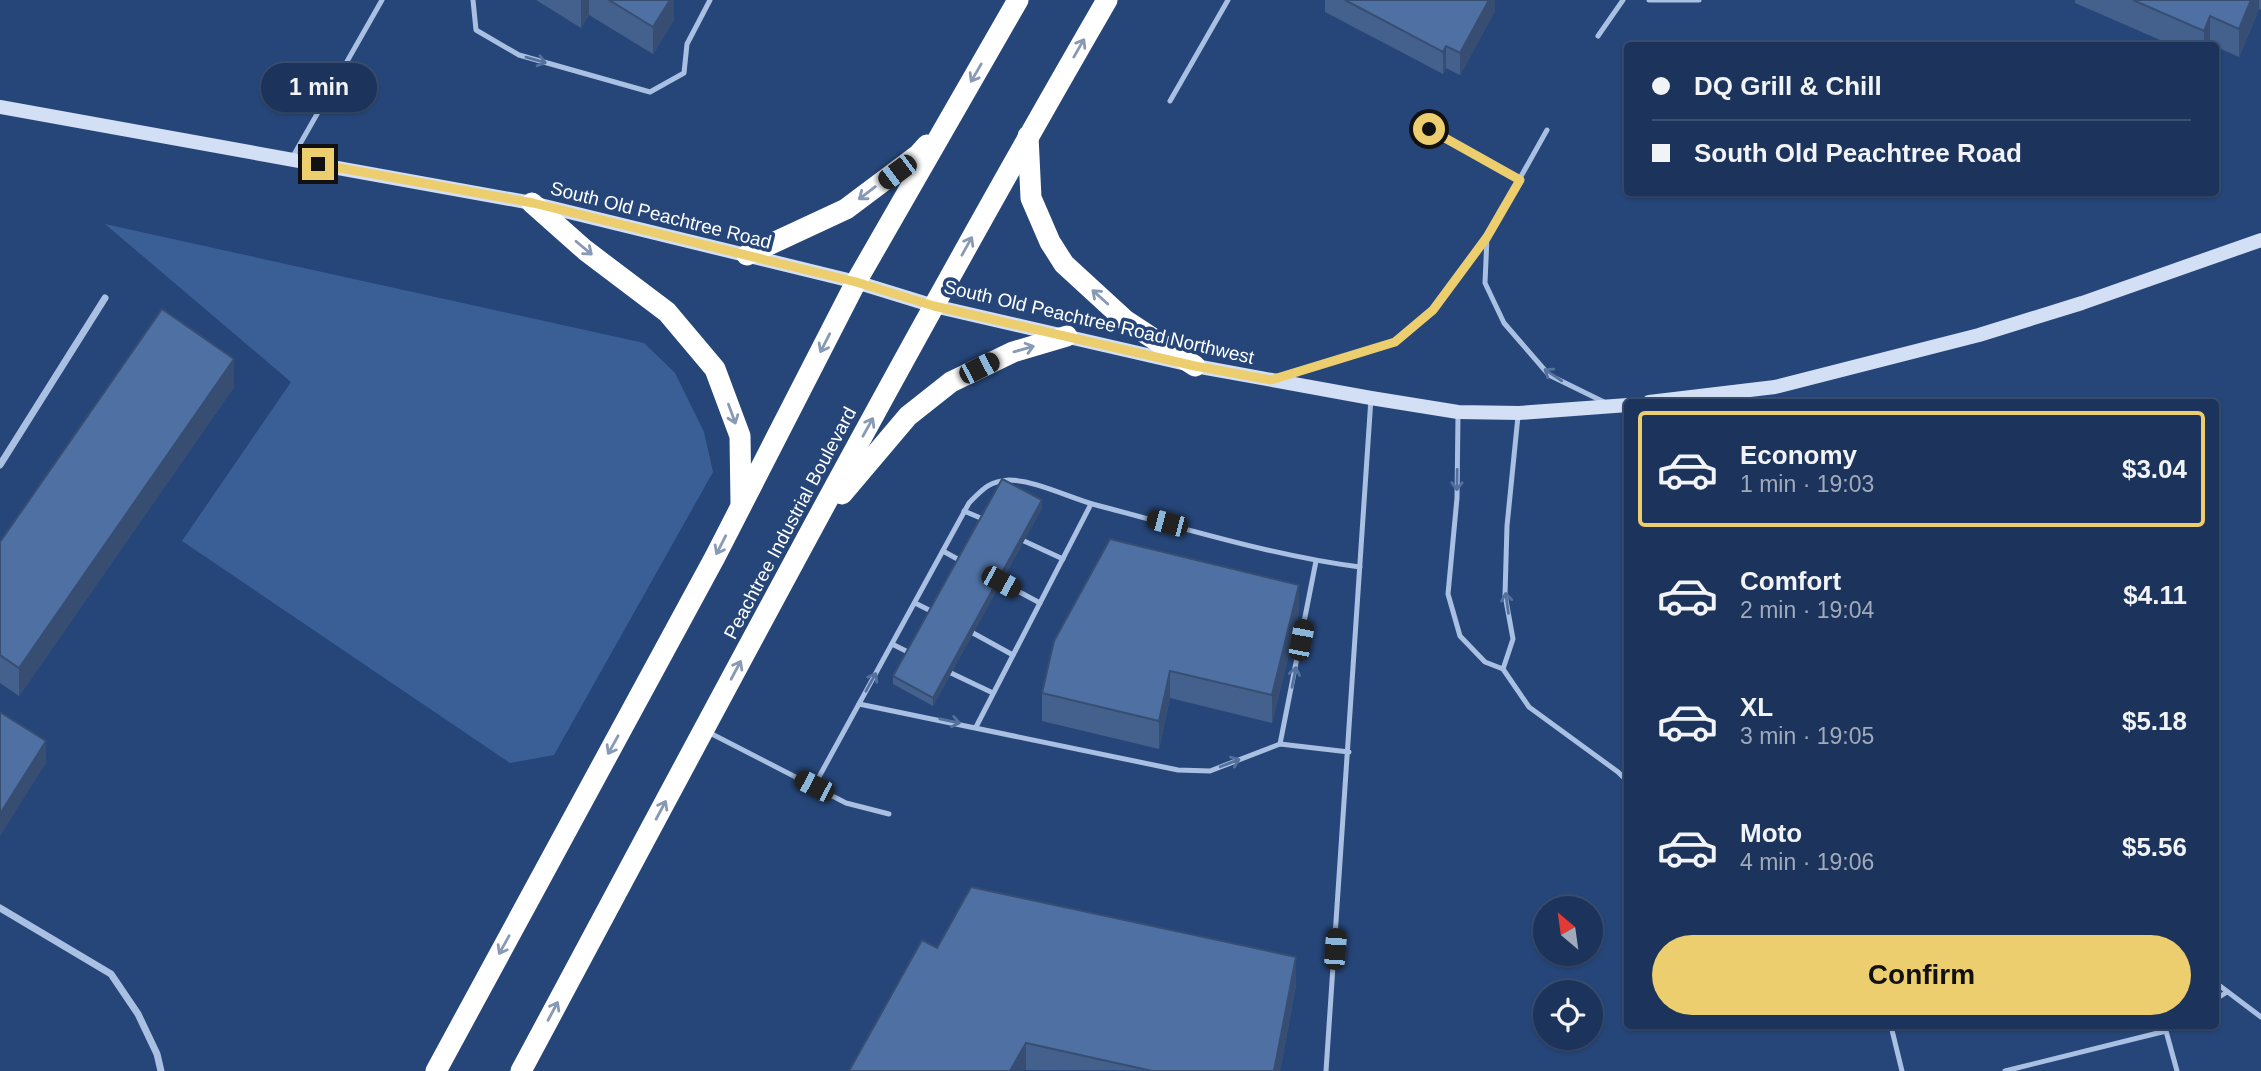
<!DOCTYPE html>
<meta charset="utf-8">
<style>
:root{--surface:#1c345b;--page:#293f64;--text:#f1f3f6;--muted:#a0aabb;--line:#3a4f71;--accent:#ecce6f}
body{margin:0;font-family:Arial,sans-serif;background:var(--page);color:var(--text);height:100vh;display:flex;flex-direction:column;font-size:26px;white-space:nowrap}
*{box-sizing:border-box;margin:0}
p{font-size:23px;color:var(--muted)}
.icon{flex:none;width:38px;height:38px;fill:none;stroke:currentColor;stroke-width:2;stroke-linecap:round;stroke-linejoin:round}
.map{position:relative;flex:1;overflow:hidden}
.sheet{position:absolute;left:1624px;top:399px;width:595px;height:630px;display:flex;flex-direction:column;background:var(--surface);border-radius:7px;box-shadow:0 2px 5px #0004,0 0 0 2px var(--line)}
.sheet>*{flex:none}
.banner{position:absolute;left:1624px;top:42px;width:595px;height:154px;border-radius:7px;box-shadow:0 2px 5px #0004,0 0 0 2px var(--line);display:grid;align-content:center;height:154px;padding:0 28px;background:var(--surface)}
.needle{width:46px;rotate:331deg}
.tools{position:absolute;left:1533px;top:896px;display:grid;gap:14px}
.tools a{display:grid;place-items:center;width:70px;height:70px;border-radius:50%;background:var(--surface);box-shadow:0 2px 5px #0004,0 0 0 2px var(--line);font-size:35px}
.end{position:absolute;width:32px;height:32px;margin:-16px;border:9px solid #ecce6f;background:#111;box-shadow:0 0 0 4px #111}
.from{border-radius:50%}
.bubble{position:absolute;height:49px;border-radius:24px;background:var(--surface);box-shadow:0 2px 5px #0004,0 0 0 2px var(--line);font-size:23px;font-weight:600;line-height:49px;text-align:center}
.car{position:absolute;width:21px;height:42px;margin:-21px -10px;border-radius:9px;box-shadow:0 0 5px 2px #0007;background:linear-gradient(#222 24%,#8ab4d8 0 40%,#222 0 76%,#8ab4d8 0 86%,#222 0)}
.banner b{display:flex;align-items:center;gap:24px;height:66px;font-size:26px}
.banner b+b{border-top:2px solid var(--line)}
.banner i{width:18px;height:18px;background:var(--text)}
ul{padding:12px 0 0;list-style:none}
li{display:flex;align-items:center;gap:21px;height:116px;margin:0 14px 10px;padding:0 14px;border:4px solid transparent;border-radius:7px}
li div{flex:1}
li b{display:block;font-size:26px}
li em{font-style:normal;font-weight:600}
li.selected{border-color:var(--accent)}
li>.icon{width:63px;height:63px;stroke-width:1.5}
.action{display:flex;gap:14px;margin-top:auto;padding:14px 28px}
.action a{flex:1;height:80px;border-radius:42px;background:var(--accent);color:#111;font-size:28px;font-weight:600;line-height:80px;text-align:center}
.map>svg:first-child{display:block}
.green{fill:#3a5f96}
.lines{fill:none;stroke-linecap:round;stroke-linejoin:round}
.lane{stroke:#a9c0e3;stroke-width:5}
.street{stroke:#a9c0e3;stroke-width:7}
.secondary{stroke:#d2dff4;stroke-width:14}
.highway{stroke:#fff;stroke-width:21}
.wall{fill:#44608c}
.shaded-wall{fill:#374e72}
.building{fill:#4f70a3;stroke:#374e72;stroke-width:2}
.oneway{stroke:#8899b5}
.oneway2{stroke:#54719e}
.route{stroke:#ecce6f;stroke-width:9}
.labels{text-anchor:middle;dominant-baseline:central;stroke-width:7;stroke-linejoin:round;paint-order:stroke}
.street-label{font-size:19px;fill:#fff;stroke:#264679}
</style>
<div class="map">
<svg width="2261" height="1071" viewBox="0 0 2261 1071">
<rect width="100%" height="100%" fill="#264679"/>
<path class="green" d="M105,224L644,343L675,373L704,432L713,472L554,755L510,763L182,541L291,382Z"/>
<g class="lines">
<g class="lane">
<path d="M473,0L476,30L519,55L650,92L684,73L687,44L710,0"/>
<path d="M1649,0H1699"/>
<path d="M1598,36L1623,0"/>
<path d="M1170,101L1228,0"/>
<path d="M1429,129L1520,181"/>
<path d="M292,158L382,0"/>
<path d="M1487,237L1485,283L1504,323L1549,375L1604,402"/>
<path d="M1281,377L1395,342L1433,310L1487,237L1547,130"/>
<path d="M1458,415L1457,498L1448,594L1460,636L1485,662L1503,669L1529,707L1618,772L1628,782"/>
<path d="M964,511L983,519"/>
<path d="M1024,541L1063,559"/>
<path d="M943,551L961,561"/>
<path d="M1001,582L1040,603"/>
<path d="M915,603L933,612"/>
<path d="M973,633L1013,655"/>
<path d="M892,644L910,653"/>
<path d="M1503,669L1513,639L1505,595L1507,526L1518,416"/>
<path d="M951,673L993,693"/>
<path d="M859,704L1178,770L1210,771L1280,744L1349,752"/>
<path d="M976,727L1091,504"/>
<path d="M708,732L846,803L889,814"/>
<path d="M1280,744L1316,561"/>
<path d="M814,786L969,503C982,490 989,481 1009,480C1035,480 1070,498 1096,505C1181,527 1273,556 1360,567"/>
<path d="M2216,983L2261,1017"/>
<path d="M2216,999L2227,992"/>
<path d="M1891,1026L1902,1071"/>
<path d="M1326,1071L1371,398"/>
<path d="M2005,1071L2166,1031L2177,1071"/>
</g>
<g class="street">
<path d="M0,465L105,298"/>
<path d="M0,908L111,974L138,1014L157,1054L161,1071"/>
</g>
<g class="secondary">
<path d="M0,107L532,203L856,282L934,306L1195,366L1371,398L1458,412L1519,413L1628,405"/>
<path d="M1649,402L1775,387L1979,335L2082,303L2261,240"/>
</g>
<g class="highway">
<path d="M1028,136L1031,198L1050,242L1064,264L1125,320L1195,366"/>
<path d="M532,203L585,250L667,312L715,369L740,436L741,503"/>
<path d="M747,255L846,209L918,155L927,145"/>
<path d="M842,494L908,416L951,382L1013,352L1067,336"/>
<path d="M436,1071L715,557L856,282L1018,0"/>
<path d="M521,1071C713,713 903,352 1107,0"/>
</g>
</g>
<g class="wall">
<path d="M536,0H674V20L653,54L589,15L581,28Z"/>
<path d="M1325,0H1495V11L1460,75L1446,68L1443,74L1325,12Z"/>
<path d="M2075,0H2261V10L2259,9L2239,57L2210,44V46H2174L2075,3Z"/>
<path d="M234,387L19,696L0,683V542Z"/>
<path d="M1042,508L933,706L893,684V676Z"/>
<path d="M1299,613L1272,723L1170,698L1159,749L1042,721V693Z"/>
<path d="M937,948L1296,985L1280,1071L1026,1070Z"/>
</g>
<g class="shaded-wall">
<path d="M581,0H589V15L581,28Z"/>
<path d="M670,0H674V20L653,54V27Z"/>
<path d="M1489,0H1495V11L1460,75V53Z"/>
<path d="M2251,0H2259V9L2239,57V29Z"/>
<path d="M2210,16V46H2204V31Z"/>
<path d="M1446,46V68L1443,74V52Z"/>
<path d="M234,359V387L19,696V668Z"/>
<path d="M1042,500V508L933,706V698Z"/>
<path d="M1299,585V613L1272,723V695Z"/>
<path d="M1170,671V698L1159,749V721Z"/>
<path d="M46,741V763L0,836V814Z"/>
<path d="M1296,957V985L1280,1071H1274Z"/>
<path d="M1026,1043V1070L1010,1071Z"/>
</g>
<g class="building">
<path d="M609,0H670L653,27Z"/>
<path d="M1345,0H1489L1460,53L1446,46L1443,52Z"/>
<path d="M2133,0H2251L2239,29L2210,16L2204,31Z"/>
<path d="M162,309L234,359L19,668L0,655V542Z"/>
<path d="M1002,479L1042,500L933,698L893,676Z"/>
<path d="M1110,539L1299,585L1272,695L1170,671L1159,721L1042,693L1054,641Z"/>
<path d="M0,712L46,741L0,814Z"/>
<path d="M971,887L1296,957L1274,1071H1152L1026,1043L1010,1071H849L922,940L937,948Z"/>
</g>
<defs><path id="oneway-shaft" d="M-6 0H5M1.5-3L5.5 0L1.5 3" fill="none" stroke-width="1.6" stroke-linecap="round" stroke-linejoin="round" transform="scale(1.75)"/></defs>
<g class="oneway">
<use href="#oneway-shaft" transform="translate(1079 48) rotate(-60)"/>
<use href="#oneway-shaft" transform="translate(976 73) rotate(120)"/>
<use href="#oneway-shaft" transform="translate(867 193) rotate(143)"/>
<use href="#oneway-shaft" transform="translate(967 246) rotate(-61)"/>
<use href="#oneway-shaft" transform="translate(584 248) rotate(40)"/>
<use href="#oneway-shaft" transform="translate(1100 297) rotate(-138)"/>
<use href="#oneway-shaft" transform="translate(825 343) rotate(117)"/>
<use href="#oneway-shaft" transform="translate(1024 349) rotate(-16)"/>
<use href="#oneway-shaft" transform="translate(732 414) rotate(70)"/>
<use href="#oneway-shaft" transform="translate(868 427) rotate(-61)"/>
<use href="#oneway-shaft" transform="translate(721 545) rotate(117)"/>
<use href="#oneway-shaft" transform="translate(736 670) rotate(-62)"/>
<use href="#oneway-shaft" transform="translate(613 745) rotate(119)"/>
<use href="#oneway-shaft" transform="translate(661 810) rotate(-62)"/>
<use href="#oneway-shaft" transform="translate(504 945) rotate(119)"/>
<use href="#oneway-shaft" transform="translate(553 1011) rotate(-62)"/>
</g>
<g class="oneway2">
<use href="#oneway-shaft" transform="translate(536 60) rotate(16)"/>
<use href="#oneway-shaft" transform="translate(1553 375) rotate(-146)"/>
<use href="#oneway-shaft" transform="translate(1457 480) rotate(91)"/>
<use href="#oneway-shaft" transform="translate(1507 603) rotate(-98)"/>
<use href="#oneway-shaft" transform="translate(1294 677) rotate(-79)"/>
<use href="#oneway-shaft" transform="translate(871 682) rotate(-61)"/>
<use href="#oneway-shaft" transform="translate(950 721) rotate(12)"/>
<use href="#oneway-shaft" transform="translate(1230 763) rotate(-21)"/>
</g>
<g class="lines">
<path class="route" d="M318,164L533,203L856,282L934,306L1195,366L1271,380L1395,342L1433,310L1487,237L1520,180L1429,129"/>
</g>
<g class="labels">
<g class="street-label">
<text transform="translate(661 215) rotate(14)">South Old Peachtree Road</text>
<text transform="translate(1099 322) rotate(13)">South Old Peachtree Road Northwest</text>
<text transform="translate(790 523) rotate(-62)">Peachtree Industrial Boulevard</text>
</g>
</g>
</svg>
<div class="tools">
<a><svg class="needle" viewBox="-14 -14 28 28"><path d="M0-13l5 13h-10z" fill="#e53935"/><path d="M0 13l5-13h-10z" fill="#a0aabb"/></svg></a>
<a><svg class="icon" aria-label="locate" viewBox="0 0 24 24"><circle cx="12" cy="12" r="6"/><path d="M12 2v4M12 18v4M2 12h4M18 12h4"/></svg></a>
</div>
<i class="end from" style="left:1429px;top:129px"></i>
<i class="end" style="left:318px;top:164px"></i>
<div class="bubble" style="left:261px;top:63px;width:116px">1 min</div>
<i class="car" style="left:897px;top:172px;rotate:233deg"></i>
<i class="car" style="left:979px;top:368px;rotate:63deg"></i>
<i class="car" style="left:1167px;top:523px;rotate:285deg"></i>
<i class="car" style="left:1001px;top:582px;rotate:119deg"></i>
<i class="car" style="left:1301px;top:640px;rotate:11deg"></i>
<i class="car" style="left:814px;top:786px;rotate:297deg"></i>
<i class="car" style="left:1335px;top:949px;rotate:4deg"></i>
<div class="banner">
<b><i class="from"></i>DQ Grill &amp; Chill</b>
<b><i></i>South Old Peachtree Road</b>
</div>
<section class="sheet">
<ul>
<li class="selected"><svg class="icon" aria-label="car" viewBox="0 0 24 24"><path d="M5 17H2v-5l4-1 3-4h7l3 4 3 1v5h-3M9 17h6M6 11h13"/><circle cx="7" cy="17" r="2"/><circle cx="17" cy="17" r="2"/></svg><div><b>Economy</b><p>1 min · 19:03</p></div><em>$3.04</em></li>
<li><svg class="icon" aria-label="car" viewBox="0 0 24 24"><path d="M5 17H2v-5l4-1 3-4h7l3 4 3 1v5h-3M9 17h6M6 11h13"/><circle cx="7" cy="17" r="2"/><circle cx="17" cy="17" r="2"/></svg><div><b>Comfort</b><p>2 min · 19:04</p></div><em>$4.11</em></li>
<li><svg class="icon" aria-label="car" viewBox="0 0 24 24"><path d="M5 17H2v-5l4-1 3-4h7l3 4 3 1v5h-3M9 17h6M6 11h13"/><circle cx="7" cy="17" r="2"/><circle cx="17" cy="17" r="2"/></svg><div><b>XL</b><p>3 min · 19:05</p></div><em>$5.18</em></li>
<li><svg class="icon" aria-label="car" viewBox="0 0 24 24"><path d="M5 17H2v-5l4-1 3-4h7l3 4 3 1v5h-3M9 17h6M6 11h13"/><circle cx="7" cy="17" r="2"/><circle cx="17" cy="17" r="2"/></svg><div><b>Moto</b><p>4 min · 19:06</p></div><em>$5.56</em></li>
</ul>
<div class="action"><a>Confirm</a></div>
</section>
</div>
